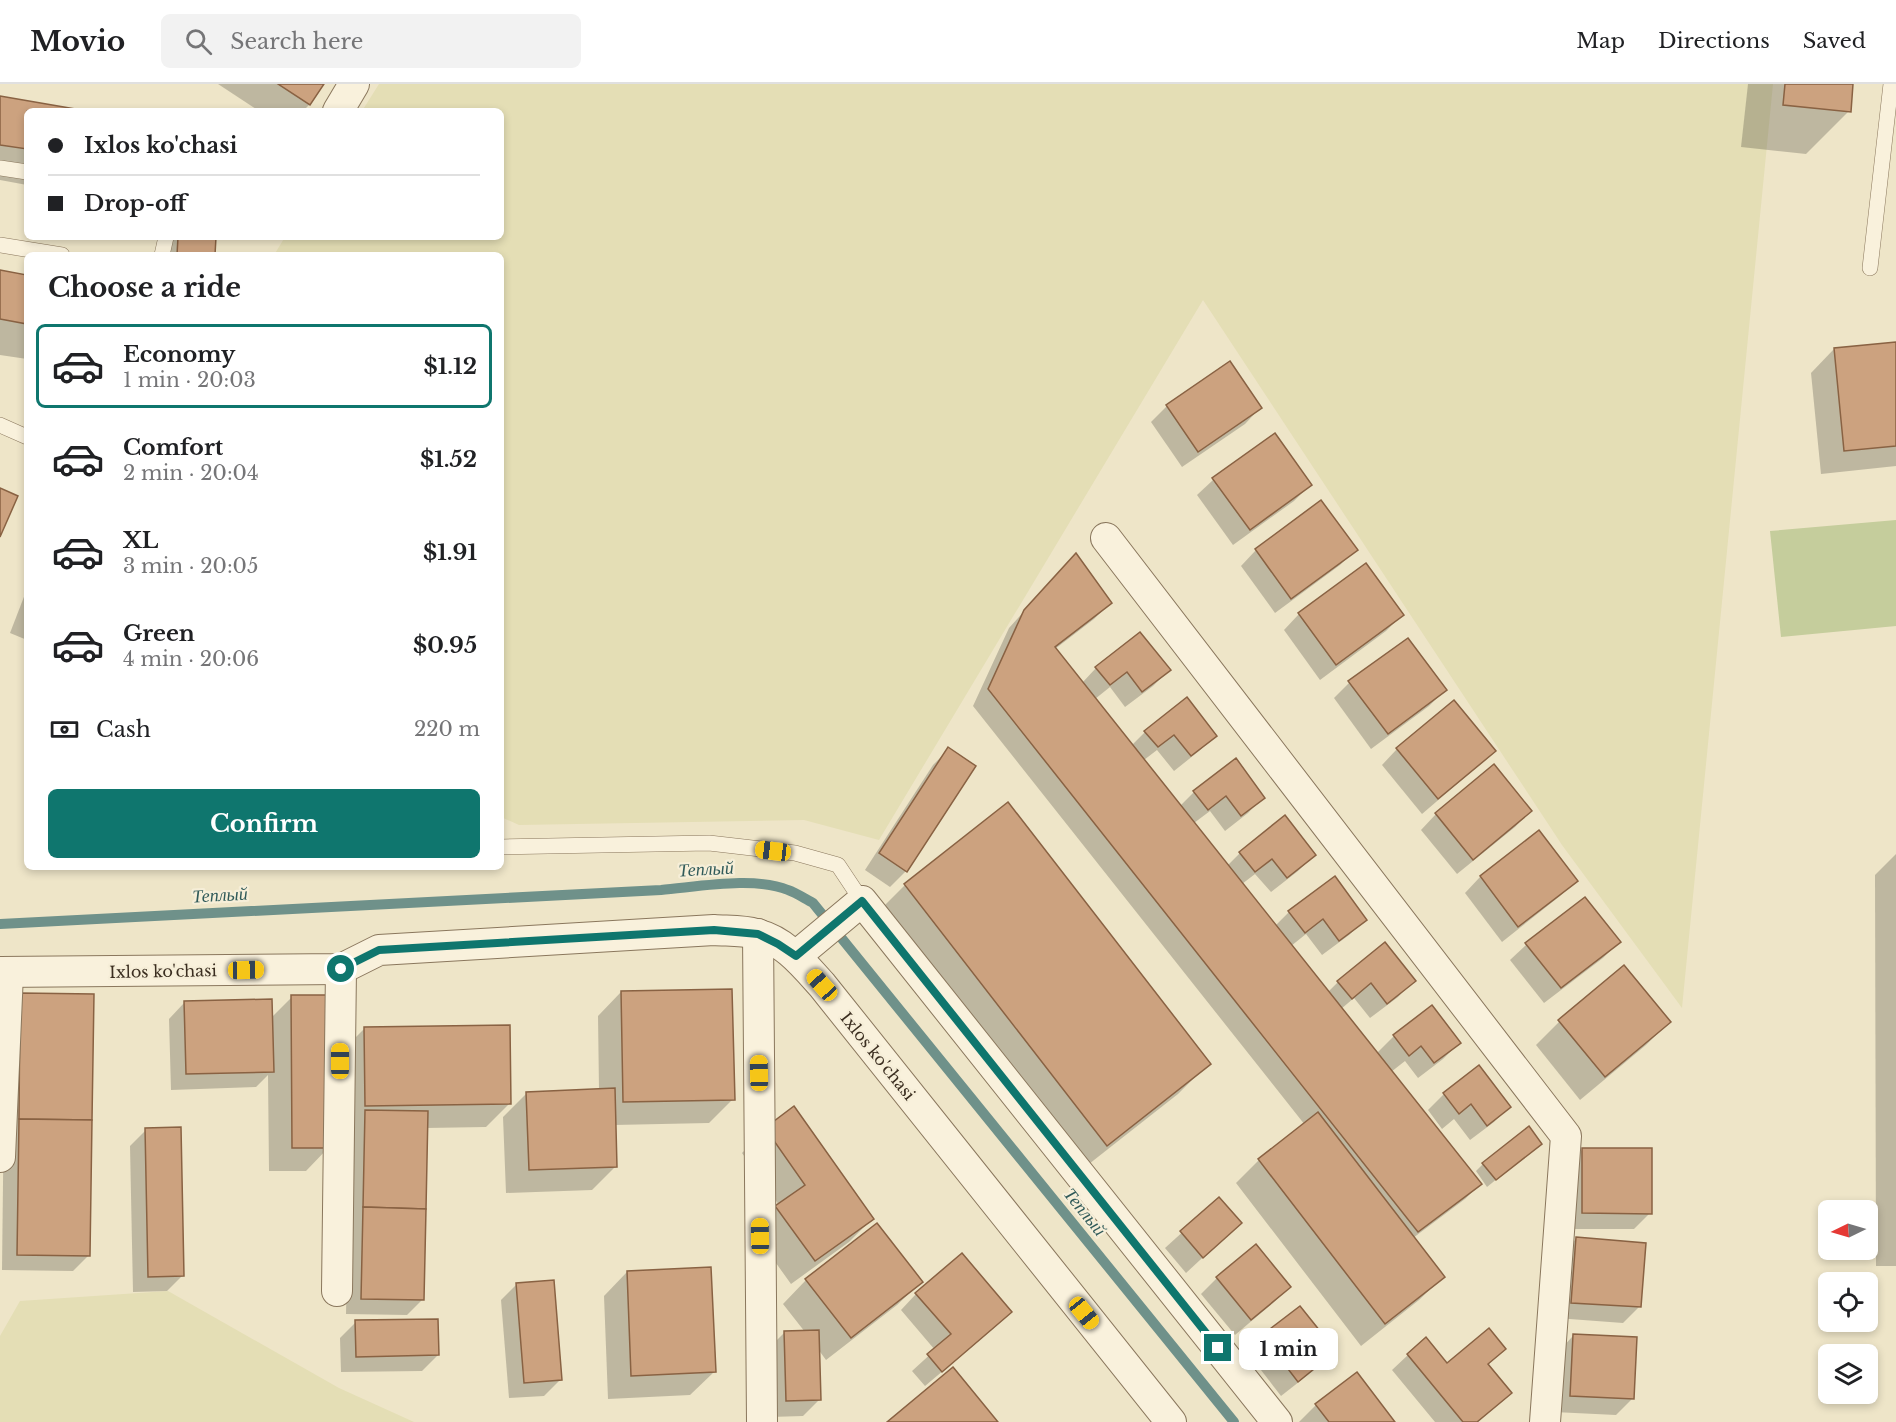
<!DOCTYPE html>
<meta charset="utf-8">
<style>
:root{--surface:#fff;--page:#f2f2f2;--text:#202124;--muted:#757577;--line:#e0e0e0;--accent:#0f766e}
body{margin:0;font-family:"Libre Baskerville",serif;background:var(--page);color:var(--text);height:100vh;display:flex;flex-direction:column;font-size:22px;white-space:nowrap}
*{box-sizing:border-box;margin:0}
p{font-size:20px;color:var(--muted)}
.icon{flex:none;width:33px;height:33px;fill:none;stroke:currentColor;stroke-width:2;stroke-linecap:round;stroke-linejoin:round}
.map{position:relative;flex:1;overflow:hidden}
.side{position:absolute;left:24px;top:168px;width:480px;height:618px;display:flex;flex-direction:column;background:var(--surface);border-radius:9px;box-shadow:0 3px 9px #0003}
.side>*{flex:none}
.guide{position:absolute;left:24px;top:24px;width:480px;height:132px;border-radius:9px;box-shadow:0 3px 9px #0003;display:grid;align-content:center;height:132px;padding:0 24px;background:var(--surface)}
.needle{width:39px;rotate:265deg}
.tools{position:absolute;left:1818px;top:1116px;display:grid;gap:12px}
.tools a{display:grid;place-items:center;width:60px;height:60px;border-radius:9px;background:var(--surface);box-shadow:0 3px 9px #0003;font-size:30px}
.end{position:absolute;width:27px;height:27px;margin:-14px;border:8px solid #0f766e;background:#fff;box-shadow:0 0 0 3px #fff}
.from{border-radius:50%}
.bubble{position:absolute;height:42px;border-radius:9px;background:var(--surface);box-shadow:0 3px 9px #0003;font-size:20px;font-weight:700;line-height:42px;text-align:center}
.car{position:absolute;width:18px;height:36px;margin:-18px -9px;border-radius:8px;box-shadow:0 0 4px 2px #0007;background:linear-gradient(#f5c518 24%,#345 0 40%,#f5c518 0 76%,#345 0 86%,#f5c518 0)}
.guide b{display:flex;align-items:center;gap:21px;height:57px;font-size:22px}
.guide b+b{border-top:2px solid var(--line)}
.guide i{width:15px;height:15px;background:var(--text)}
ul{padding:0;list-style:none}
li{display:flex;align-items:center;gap:18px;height:84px;margin:0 12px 9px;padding:0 12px;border:3px solid transparent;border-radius:9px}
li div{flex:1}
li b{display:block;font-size:22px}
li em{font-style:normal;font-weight:700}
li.current{border-color:var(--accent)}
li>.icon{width:54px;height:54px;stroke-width:1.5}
h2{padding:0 24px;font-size:27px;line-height:72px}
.pay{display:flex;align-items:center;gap:15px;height:66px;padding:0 24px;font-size:22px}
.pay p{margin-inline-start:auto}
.primary-button{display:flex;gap:12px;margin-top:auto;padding:12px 24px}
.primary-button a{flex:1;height:69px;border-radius:9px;background:var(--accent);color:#fff;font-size:24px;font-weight:700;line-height:69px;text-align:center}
header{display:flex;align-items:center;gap:36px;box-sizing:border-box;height:84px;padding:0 30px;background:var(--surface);border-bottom:2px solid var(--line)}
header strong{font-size:28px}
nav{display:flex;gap:33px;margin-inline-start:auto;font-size:21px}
.search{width:420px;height:54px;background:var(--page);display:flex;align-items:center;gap:15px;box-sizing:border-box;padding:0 21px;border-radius:9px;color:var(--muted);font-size:22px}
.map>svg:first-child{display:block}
.farmland{fill:#e4deb5}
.green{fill:#c5cd9c}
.shadow{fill:#0003}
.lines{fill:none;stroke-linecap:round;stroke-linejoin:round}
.stream{stroke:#6f918a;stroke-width:10}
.building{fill:#cca27f;stroke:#896243;stroke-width:1.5}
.lane-casing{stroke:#8a775d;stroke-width:16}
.street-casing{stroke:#8a775d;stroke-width:32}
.lane{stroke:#f9f1dc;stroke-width:15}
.street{stroke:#f9f1dc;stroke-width:30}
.route{stroke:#0f766e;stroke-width:8}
.labels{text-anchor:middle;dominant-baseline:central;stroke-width:4.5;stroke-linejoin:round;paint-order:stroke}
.street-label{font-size:16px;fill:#3b2e20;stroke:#f6eed8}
.water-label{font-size:18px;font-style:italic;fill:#305a59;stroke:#f6eed8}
</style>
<header>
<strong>Movio</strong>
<div class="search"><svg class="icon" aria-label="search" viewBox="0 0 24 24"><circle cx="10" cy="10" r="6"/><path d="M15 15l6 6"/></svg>Search here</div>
<nav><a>Map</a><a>Directions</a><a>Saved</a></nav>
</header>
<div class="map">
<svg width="1896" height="1338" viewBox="0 0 1896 1338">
<rect width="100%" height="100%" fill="#eee5c8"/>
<g class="farmland">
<path d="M379,0H1773L1682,924L1562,761L1203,216L879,756L804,736L519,741L501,733V171H274L285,153H501V27H362Z"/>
<path d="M168,1207L339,1304L414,1338H0V1252L20,1217Z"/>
</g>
<path class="green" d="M1896,436V542L1781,553L1770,447Z"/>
<g class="shadow">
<path d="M218,0H323L309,21L303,27H259Z"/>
<path d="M1748,0H1852L1849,27L1806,70L1741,63Z"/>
<path d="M0,13L78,27H27V101L0,96Z"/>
<path d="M164,153H215L214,171H163Z"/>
<path d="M0,188L27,192V275L0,271Z"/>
<path d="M1896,259V382L1821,390L1811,289L1834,265Z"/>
<path d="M1167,322L1260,324L1245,340L1182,383L1151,338Z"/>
<path d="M1213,396L1310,401L1294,417L1233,461L1197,411Z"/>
<path d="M1356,465L1340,481L1275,529L1241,482L1256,466Z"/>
<path d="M1060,487L1110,519L1094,535L1055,565L1082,599L1096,584L1169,586L1153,602L1125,623L1110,603L1095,615L1132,661L1145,648L1215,652L1199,667L1174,687L1157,666L1144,676L1180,722L1194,708L1263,713L1248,729L1225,747L1210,727L1194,739L1227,782L1240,769L1314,771L1298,787L1271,808L1255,790L1242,800L1275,842L1289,828L1365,836L1349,851L1322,871L1306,850L1291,862L1328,908L1338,898L1413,897L1398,913L1370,934L1354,914L1341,925L1377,969L1394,952L1431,923L1459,959L1443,975L1418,994L1405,977L1391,988L1480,1100L1465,1115L1413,1154L1443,1193L1419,1216L1361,1262L1236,1099L1259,1076L1305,1041L973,622L1009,544Z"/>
<path d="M27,505V556L10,549Z"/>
<path d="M1299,530L1402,531L1386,547L1320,596L1284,546Z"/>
<path d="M1349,599L1445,606L1429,622L1371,665L1334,614Z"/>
<path d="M949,665L906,787L890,803L865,786L933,681Z"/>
<path d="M1397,665L1494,666L1478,682L1422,730L1382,681Z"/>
<path d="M1007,720L1209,979L1178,1010L1075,1091L874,832L905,801Z"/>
<path d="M1530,727L1515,743L1457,790L1421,746L1436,730Z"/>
<path d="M1539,748L1576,796L1560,812L1502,858L1465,809L1480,793Z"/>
<path d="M1896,770V1182H1876L1875,791Z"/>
<path d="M1585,815L1619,858L1603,874L1544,919L1510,876L1526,861Z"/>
<path d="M621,908L733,1015L709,1039L614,1041L616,1082L592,1106L506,1109L503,1033L527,1009L599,1006L598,932Z"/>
<path d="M20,911L89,1171L73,1187L2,1186L5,927Z"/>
<path d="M292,913L329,1063L306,1087H269L268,991L256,1003L171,1006L169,935L184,919L271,934Z"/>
<path d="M1559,938H1669L1646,961L1580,1016L1536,961Z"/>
<path d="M365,944L510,1019L486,1043L426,1044L423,1215L407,1231L346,1230L350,1045L341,968Z"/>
<path d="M1479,983L1509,1022L1494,1038L1470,1056L1454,1035L1442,1045L1428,1026L1444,1010Z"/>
<path d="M766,1045L872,1135L849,1158L791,1200L753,1147L779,1121L742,1069Z"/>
<path d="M146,1046L183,1191L167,1207L133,1208L130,1062Z"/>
<path d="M1540,1060L1487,1103L1476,1087L1483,1080Z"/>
<path d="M1583,1065L1650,1129L1634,1145H1567V1081Z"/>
<path d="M1219,1115L1240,1139L1186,1189L1165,1164Z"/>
<path d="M1576,1155L1639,1223L1623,1239L1556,1234L1560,1171Z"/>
<path d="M627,1188L714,1288L690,1311L608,1315L604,1212Z"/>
<path d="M1217,1194L1289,1203L1273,1219L1235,1251L1201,1210Z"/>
<path d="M806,1196L921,1198L897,1221L826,1276L818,1265L819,1316L803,1332L770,1333L768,1265L784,1249L805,1248L783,1220Z"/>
<path d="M517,1200L560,1296L544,1312L509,1314L501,1216Z"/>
<path d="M916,1210L1010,1228L994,1244L925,1302L912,1287L935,1266L901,1226Z"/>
<path d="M356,1238L438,1271L422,1287L341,1288L340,1254Z"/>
<path d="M1263,1252L1334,1267L1318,1283L1281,1312L1247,1268Z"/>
<path d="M1573,1252L1632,1315L1616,1331L1554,1328L1558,1268Z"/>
<path d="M1425,1255L1446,1281L1504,1265L1487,1282L1510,1309L1478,1338H1435L1392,1286Z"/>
<path d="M1316,1321L1393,1338H1299Z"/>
</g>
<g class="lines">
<path class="stream" d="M0,840L661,806C697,803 755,792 788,806C797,809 805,815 813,819L1234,1338"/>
</g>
<g class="building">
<path d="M278,0H324L310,21Z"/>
<path d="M1785,0H1853L1851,28L1783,21Z"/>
<path d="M0,12L87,27H27V65L0,61Z"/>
<path d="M178,153H216L215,171H177Z"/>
<path d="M0,186L27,191V240L0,235Z"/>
<path d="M1896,258V362L1844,367L1834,264Z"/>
<path d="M1230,277L1262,324L1198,368L1166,321Z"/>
<path d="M1275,349L1312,401L1250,446L1212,394Z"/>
<path d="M0,404L18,412L0,453Z"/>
<path d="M1321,416L1358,466L1291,515L1255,465Z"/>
<path d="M1076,469L1112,519L1055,563L1482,1100L1418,1148L988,605L1024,526Z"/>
<path d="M1366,479L1404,531L1336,581L1298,529Z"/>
<path d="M1140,548L1171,586L1142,608L1127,588L1110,601L1095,583Z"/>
<path d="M1408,554L1447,606L1388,650L1348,597Z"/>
<path d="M1187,613L1217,652L1191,672L1174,651L1158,663L1144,647Z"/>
<path d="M1454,616L1496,667L1438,715L1396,664Z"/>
<path d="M948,663L976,682L907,788L879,769Z"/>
<path d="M1236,674L1265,714L1241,732L1226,712L1208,726L1193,707Z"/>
<path d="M1494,680L1532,727L1473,776L1435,729Z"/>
<path d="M1008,718L1211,980L1107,1062L904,800Z"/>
<path d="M1285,731L1316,771L1287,794L1272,775L1255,788L1239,768Z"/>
<path d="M1539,746L1578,797L1518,843L1480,792Z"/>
<path d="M1335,792L1367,836L1339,857L1323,835L1305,849L1288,827Z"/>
<path d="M1585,813L1621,858L1561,904L1525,859Z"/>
<path d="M1385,858L1416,897L1387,920L1371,899L1352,915L1337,897Z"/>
<path d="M1624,881L1671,938L1605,993L1558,936Z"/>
<path d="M732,905L735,1016L623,1018L621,907Z"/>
<path d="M20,909L94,910L92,1036L19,1035Z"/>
<path d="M291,911H330L331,1064H292Z"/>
<path d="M272,915L274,988L186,990L184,917Z"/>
<path d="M1432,921L1461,959L1434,979L1421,962L1409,972L1393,951Z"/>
<path d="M510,941L511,1020L365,1022L364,943Z"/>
<path d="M1479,981L1511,1023L1487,1042L1471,1020L1459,1030L1443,1009Z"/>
<path d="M615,1004L617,1083L529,1086L526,1008Z"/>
<path d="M794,1022L874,1135L815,1177L775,1122L805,1101L765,1044Z"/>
<path d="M365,1026L428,1027L426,1125L363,1123Z"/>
<path d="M1318,1028L1445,1193L1385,1240L1258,1075Z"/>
<path d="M19,1035L92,1036L90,1172L17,1171Z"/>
<path d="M1529,1042L1542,1060L1496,1096L1482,1079Z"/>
<path d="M181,1043L184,1192L148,1193L145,1044Z"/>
<path d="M1582,1064H1652V1130L1582,1129Z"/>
<path d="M1219,1113L1242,1139L1203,1174L1180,1147Z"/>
<path d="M363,1123L426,1125L424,1216L361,1215Z"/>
<path d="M877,1139L923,1198L851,1254L805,1195Z"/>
<path d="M1576,1153L1646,1159L1641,1223L1571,1219Z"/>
<path d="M1256,1160L1291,1203L1251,1236L1216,1193Z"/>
<path d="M962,1169L1012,1228L942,1288L927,1270L951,1250L915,1209Z"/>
<path d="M711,1183L716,1288L631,1292L627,1187Z"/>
<path d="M554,1196L562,1296L524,1299L516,1199Z"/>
<path d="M1300,1222L1336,1267L1298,1298L1262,1251Z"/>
<path d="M438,1235L439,1271L356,1273L355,1236Z"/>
<path d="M1489,1244L1506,1265L1488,1280L1512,1309L1477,1338H1463L1407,1270L1426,1253L1447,1279Z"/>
<path d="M819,1246L821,1316L786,1317L784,1247Z"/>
<path d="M1573,1250L1637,1253L1634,1315L1570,1312Z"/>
<path d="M953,1283L998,1338H887Z"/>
<path d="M1357,1288L1395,1338H1329L1315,1320Z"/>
</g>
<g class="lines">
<defs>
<g id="lane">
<path d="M0,84L27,88"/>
<path d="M0,161L62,171"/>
<path d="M162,171L166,153"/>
<path d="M1870,184L1891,0"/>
<path d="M0,341L27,353"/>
<path d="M501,763L709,759L795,769L838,781L862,817"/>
</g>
<g id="street">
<path d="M338,27L354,0"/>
<path d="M1106,454L1566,1052L1545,1338"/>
<path d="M758,850L762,1337"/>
<path d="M796,872L862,817L1277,1338"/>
<path d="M0,888L341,885L379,866L714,846C728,847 743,846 756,850C784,856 804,881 822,901L1171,1338"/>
<path d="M0,1073L8,889"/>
<path d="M337,1207L341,885"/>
</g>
</defs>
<use href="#lane" class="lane-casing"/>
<use href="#street" class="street-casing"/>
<use href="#lane" class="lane"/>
<use href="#street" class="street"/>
</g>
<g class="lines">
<path class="route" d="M341,885L379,866L714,846L758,850L778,860L796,872L862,817L1218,1264"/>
</g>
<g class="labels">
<g class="street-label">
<text transform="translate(163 887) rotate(-1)">Ixlos ko'chasi</text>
<text transform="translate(878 972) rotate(51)">Ixlos ko'chasi</text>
</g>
<g class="water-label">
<text transform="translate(706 785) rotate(-3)">Теплый</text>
<text transform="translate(220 811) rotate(-3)">Теплый</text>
<text transform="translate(1085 1128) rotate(51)">Теплый</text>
</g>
</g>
</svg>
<div class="tools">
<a><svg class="needle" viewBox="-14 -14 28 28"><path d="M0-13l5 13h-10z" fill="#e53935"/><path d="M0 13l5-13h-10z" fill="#757577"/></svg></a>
<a><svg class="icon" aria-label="locate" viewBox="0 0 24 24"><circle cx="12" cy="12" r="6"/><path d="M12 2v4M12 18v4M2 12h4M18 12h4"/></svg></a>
<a><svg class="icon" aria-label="layers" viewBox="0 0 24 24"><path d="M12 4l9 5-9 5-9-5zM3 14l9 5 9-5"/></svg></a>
</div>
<i class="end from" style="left:341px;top:885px"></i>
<i class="end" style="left:1218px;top:1264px"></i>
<div class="bubble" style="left:1239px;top:1244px;width:99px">1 min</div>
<i class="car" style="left:773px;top:767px;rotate:277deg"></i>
<i class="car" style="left:246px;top:886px;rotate:89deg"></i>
<i class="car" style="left:822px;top:901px;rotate:318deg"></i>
<i class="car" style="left:340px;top:977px;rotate:0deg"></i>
<i class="car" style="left:759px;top:989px;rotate:359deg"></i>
<i class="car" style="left:760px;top:1152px;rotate:359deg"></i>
<i class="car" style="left:1084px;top:1229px;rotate:141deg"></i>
<div class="guide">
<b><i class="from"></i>Ixlos ko'chasi</b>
<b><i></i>Drop-off</b>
</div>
<section class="side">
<h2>Choose a ride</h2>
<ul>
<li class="current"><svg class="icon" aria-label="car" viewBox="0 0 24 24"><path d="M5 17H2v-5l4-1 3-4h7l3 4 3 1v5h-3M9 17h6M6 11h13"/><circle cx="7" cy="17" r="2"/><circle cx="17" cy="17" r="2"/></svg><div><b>Economy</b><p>1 min · 20:03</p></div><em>$1.12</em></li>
<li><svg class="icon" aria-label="car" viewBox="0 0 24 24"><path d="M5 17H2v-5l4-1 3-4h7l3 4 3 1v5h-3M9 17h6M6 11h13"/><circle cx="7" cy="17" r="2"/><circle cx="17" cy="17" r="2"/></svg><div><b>Comfort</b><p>2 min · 20:04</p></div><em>$1.52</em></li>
<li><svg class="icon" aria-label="car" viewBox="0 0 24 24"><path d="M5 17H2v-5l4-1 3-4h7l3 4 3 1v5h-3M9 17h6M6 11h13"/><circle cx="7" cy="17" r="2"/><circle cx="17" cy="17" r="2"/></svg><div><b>XL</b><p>3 min · 20:05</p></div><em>$1.91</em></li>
<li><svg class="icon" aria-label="car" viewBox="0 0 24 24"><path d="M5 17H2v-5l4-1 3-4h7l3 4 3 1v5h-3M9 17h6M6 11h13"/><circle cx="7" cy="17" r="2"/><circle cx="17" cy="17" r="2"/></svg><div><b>Green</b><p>4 min · 20:06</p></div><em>$0.95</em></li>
</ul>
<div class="pay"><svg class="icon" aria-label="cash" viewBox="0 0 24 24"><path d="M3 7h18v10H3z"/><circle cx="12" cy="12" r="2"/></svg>Cash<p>220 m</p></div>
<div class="primary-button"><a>Confirm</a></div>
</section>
</div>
